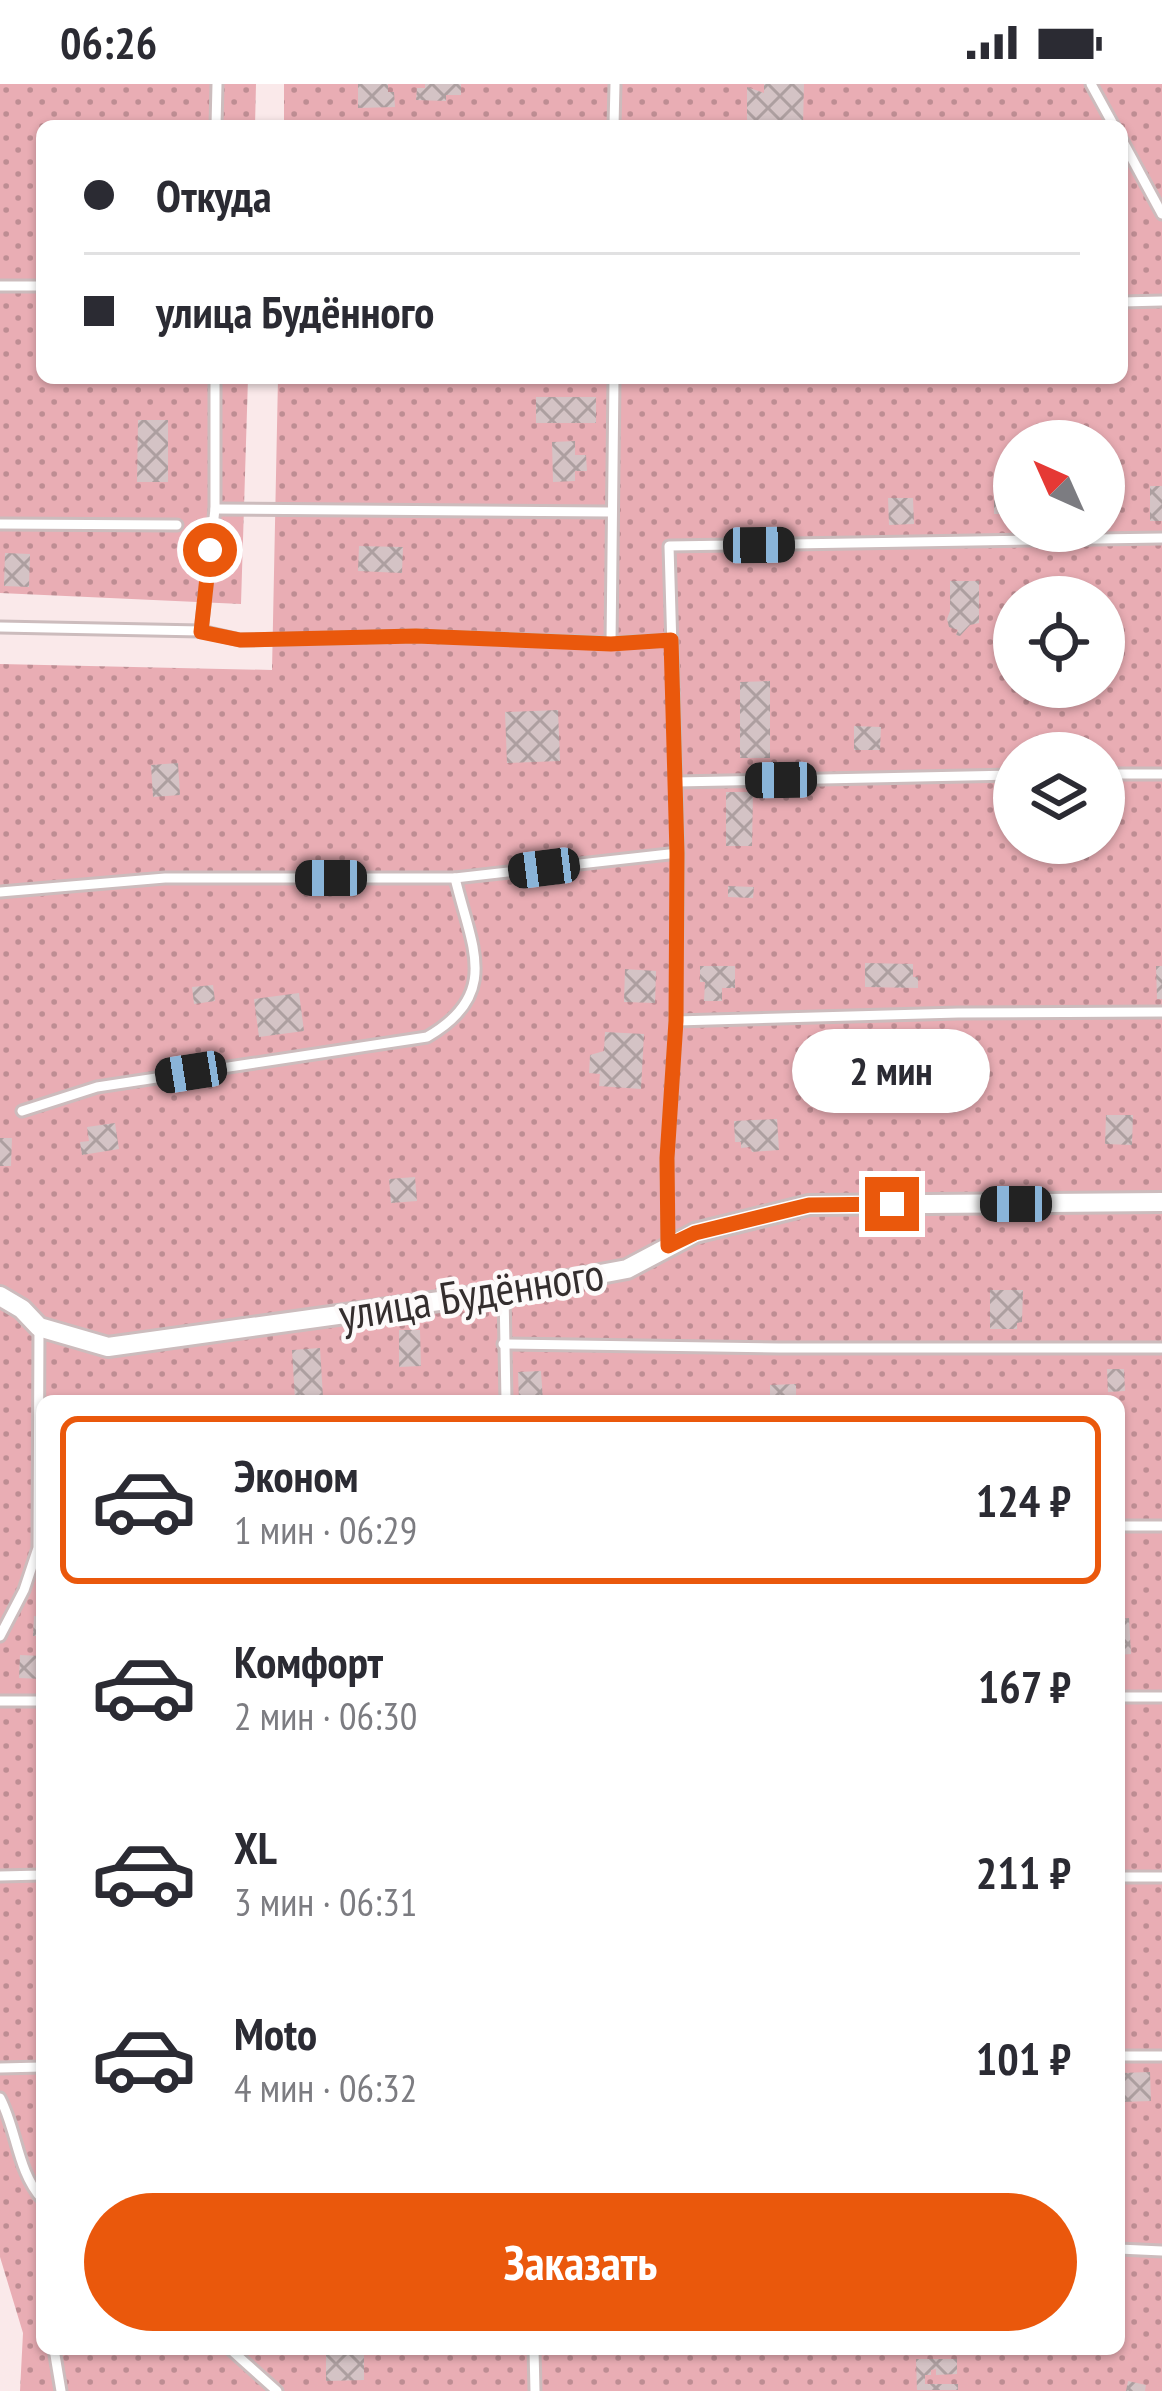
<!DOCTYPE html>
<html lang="ru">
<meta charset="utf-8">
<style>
:root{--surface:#fff;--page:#f7f7f7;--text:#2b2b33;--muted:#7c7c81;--line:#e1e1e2;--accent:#ea580c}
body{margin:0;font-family:"PT Sans Narrow",sans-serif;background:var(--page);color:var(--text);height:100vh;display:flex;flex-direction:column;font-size:45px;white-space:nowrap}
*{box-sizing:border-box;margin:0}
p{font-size:39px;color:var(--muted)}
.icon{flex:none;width:66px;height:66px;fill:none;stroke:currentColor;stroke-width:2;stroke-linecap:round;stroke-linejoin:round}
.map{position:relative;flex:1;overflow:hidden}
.details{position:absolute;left:36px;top:1311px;width:1089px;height:960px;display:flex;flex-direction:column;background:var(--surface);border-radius:18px;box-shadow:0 3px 9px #0004}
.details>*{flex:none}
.guide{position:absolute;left:36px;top:36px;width:1092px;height:264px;border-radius:18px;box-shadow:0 3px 9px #0004;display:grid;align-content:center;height:264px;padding:0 48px;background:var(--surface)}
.needle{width:78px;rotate:315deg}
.fabs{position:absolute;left:993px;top:336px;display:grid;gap:24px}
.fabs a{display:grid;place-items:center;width:132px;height:132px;border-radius:50%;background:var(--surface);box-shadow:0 3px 9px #0004;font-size:60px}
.end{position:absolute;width:54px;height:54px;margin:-27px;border:15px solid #ea580c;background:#fff;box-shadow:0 0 0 6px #fff}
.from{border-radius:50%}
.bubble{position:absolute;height:84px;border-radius:42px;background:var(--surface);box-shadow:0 3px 9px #0004;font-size:39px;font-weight:700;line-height:84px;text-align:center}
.car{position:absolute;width:36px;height:72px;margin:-36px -18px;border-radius:15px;box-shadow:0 0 9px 3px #0007;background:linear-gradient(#222 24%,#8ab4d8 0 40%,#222 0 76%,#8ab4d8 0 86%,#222 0)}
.guide b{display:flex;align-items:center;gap:42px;height:114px;font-size:45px}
.guide b+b{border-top:3px solid var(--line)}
.guide i{width:30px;height:30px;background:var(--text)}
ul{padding:21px 0 0;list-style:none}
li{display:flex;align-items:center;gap:36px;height:168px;margin:0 24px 18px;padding:0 24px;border:6px solid transparent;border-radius:18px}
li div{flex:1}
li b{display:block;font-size:45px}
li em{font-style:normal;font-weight:700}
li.current{border-color:var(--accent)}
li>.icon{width:108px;height:108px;stroke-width:1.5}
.cta{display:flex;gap:24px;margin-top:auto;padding:24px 48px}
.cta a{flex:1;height:138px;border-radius:72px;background:var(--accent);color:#fff;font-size:48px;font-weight:700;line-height:138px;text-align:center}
.status{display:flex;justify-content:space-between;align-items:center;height:84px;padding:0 60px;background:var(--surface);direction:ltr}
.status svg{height:33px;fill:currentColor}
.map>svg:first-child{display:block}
.garden{fill:url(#garden-dots);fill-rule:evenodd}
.building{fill:url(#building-cross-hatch)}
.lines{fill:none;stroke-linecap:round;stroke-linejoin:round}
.service-casing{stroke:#ccbcbd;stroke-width:15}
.minor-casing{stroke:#ccbcbd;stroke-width:24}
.service{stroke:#fff;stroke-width:9}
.minor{stroke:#fff;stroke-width:18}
.route{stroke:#ea580c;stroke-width:15}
.labels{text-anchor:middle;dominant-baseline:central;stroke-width:9;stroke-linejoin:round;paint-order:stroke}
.street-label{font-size:45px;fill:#342e2e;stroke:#fdfafa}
</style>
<div class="status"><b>06:26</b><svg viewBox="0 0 49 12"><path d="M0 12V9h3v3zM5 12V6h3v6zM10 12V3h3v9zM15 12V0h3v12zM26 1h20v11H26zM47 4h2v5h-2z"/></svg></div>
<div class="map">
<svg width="1162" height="2307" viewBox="0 0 1162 2307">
<defs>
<pattern id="garden-dots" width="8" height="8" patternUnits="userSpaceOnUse" patternTransform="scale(3)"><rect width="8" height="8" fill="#e9adb4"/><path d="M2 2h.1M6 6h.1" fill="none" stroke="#be8d93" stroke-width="1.8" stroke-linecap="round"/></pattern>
<pattern id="building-cross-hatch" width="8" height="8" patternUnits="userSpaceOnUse" patternTransform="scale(3)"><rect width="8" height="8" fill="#d4c3c5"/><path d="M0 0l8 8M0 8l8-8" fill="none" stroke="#ad9fa0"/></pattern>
</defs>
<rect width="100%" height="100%" fill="#fae9ea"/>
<g class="garden">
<path d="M0,0H256L255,42H42V294H248L241,520L0,509Z"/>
<path d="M284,0H1162V2307H20L23,2249L0,2173V580L272,586L278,294H1122V42H284ZM1014,357H1104V447H1014ZM1014,513H1104V603H1014ZM1014,669H1104V759H1014ZM42,1317H1119V2265H42Z"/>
</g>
<g class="building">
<path d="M358,0H388V8H394L395,23L358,24Z"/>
<path d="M425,0H461V11H446V17L416,16L417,4H425Z"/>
<path d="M764,0H804L803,42H747V3L764,9Z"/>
<rect x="536" y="313" width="60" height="26"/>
<path d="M138,336H168V398H137Z"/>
<path d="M575,357V371H586L587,387H575V397L553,398L552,358Z"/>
<rect x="1150" y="402" width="12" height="35"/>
<path d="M1006,408H1014V430H994V413H1006Z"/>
<path d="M888,414H913L914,440L889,441Z"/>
<path d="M359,462L403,463L402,489L358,487Z"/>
<path d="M5,469L30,470L29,503L4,502Z"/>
<path d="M950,497H979V539L970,541L960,552L956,551L958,546L949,543L947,535L950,527Z"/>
<path d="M770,597V674H740V598Z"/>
<path d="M558,626L560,677L507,679L505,628Z"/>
<path d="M854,642L881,643L880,666H854Z"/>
<path d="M178,679L180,711L153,713L151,681Z"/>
<path d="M726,708H753L752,762H726Z"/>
<path d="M728,802L754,803L753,814L728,813Z"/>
<path d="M865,879L913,880V893H918V904L865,903Z"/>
<path d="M700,882H735V904H722V917H704L705,898H700Z"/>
<path d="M1156,882H1162V915H1157Z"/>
<path d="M625,885L656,887L655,919L624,918Z"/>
<path d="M213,901L215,917L194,920L192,903Z"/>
<path d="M299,909L304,947L259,953L254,915Z"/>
<path d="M605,948L644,950L641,1005L599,1002L600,990L589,989L590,971L604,967Z"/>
<path d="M1106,1031H1133L1132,1061L1105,1060Z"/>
<path d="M777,1035L779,1066L752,1068L750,1063L741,1064V1058H735L734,1037Z"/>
<path d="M115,1039L119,1065L82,1071L80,1058L89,1057L87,1043Z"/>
<path d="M0,1054H12L11,1082H0Z"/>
<path d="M415,1093L417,1117L391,1119L389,1095Z"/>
<path d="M990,1206H1023L1022,1238L1017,1239V1245H990Z"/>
<path d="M399,1246H420L421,1282L399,1283Z"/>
<path d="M320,1264L323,1313L295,1315L292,1266Z"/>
<path d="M1107,1285H1124L1125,1307L1108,1308Z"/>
<path d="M541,1287L543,1317H519L518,1288Z"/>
<path d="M796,1300V1317H770V1301Z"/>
<path d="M34,1532L42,1533V1552H33Z"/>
<path d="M1129,1534L1131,1570L1119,1571V1535Z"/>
<path d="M20,1571L42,1572V1595L19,1594Z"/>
<path d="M1150,1988L1151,2017L1121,2018V1989Z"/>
<path d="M326,2265H364V2296L326,2297Z"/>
<path d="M916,2275H957V2290L936,2291V2285L931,2286V2291H925V2300H958V2306H917Z"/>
<path d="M1128,2297L1146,2301L1145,2307H1126Z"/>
</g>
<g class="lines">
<defs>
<g id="service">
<path d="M1091,0L1114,42"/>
<path d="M216,42L217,0"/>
<path d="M614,42L615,0"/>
<path d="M1122,56L1162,130"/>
<path d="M0,202H42"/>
<path d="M1122,218L1162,217"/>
<path d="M215,425L611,428"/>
<path d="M0,440L177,441"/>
<path d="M0,543L201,547L240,556L416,552L611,559L671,556"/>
<path d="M201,547L215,425V294"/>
<path d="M611,559L614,294"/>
<path d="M1104,690H1162"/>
<path d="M676,698L1014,691"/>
<path d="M0,808L165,794H455L678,769"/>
<path d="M676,937L958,929L1162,928"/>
<path d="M22,1027L97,1003L427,953C502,910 471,862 455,794"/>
<path d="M668,1162L667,1074L676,937L678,769L669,462L1162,454"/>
<path d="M504,1208L506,1317"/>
<path d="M503,1260L779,1264H1162"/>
<path d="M1119,1442H1162"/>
<path d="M0,1552L24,1506L38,1464L39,1243"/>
<path d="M1119,1613H1162"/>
<path d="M0,1617H42"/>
<path d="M0,1792L42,1791"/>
<path d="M1119,1793H1162"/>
<path d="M1119,1972H1162"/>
<path d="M0,1984L42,1983"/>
<path d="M0,2014C17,2046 17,2087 42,2115"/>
<path d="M1119,2165L1162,2167"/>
<path d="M54,2265L61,2307"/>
<path d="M230,2265L277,2307"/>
<path d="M534,2265L535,2307"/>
</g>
<path id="minor" d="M0,1212L22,1225L39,1243L108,1263L504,1208L627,1185L695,1149L809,1121L1162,1118"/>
</defs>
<use href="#service" class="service-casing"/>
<use href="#minor" class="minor-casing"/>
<use href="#service" class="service"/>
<use href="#minor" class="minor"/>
</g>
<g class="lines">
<path class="route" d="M210,466L201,548L240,556L416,552L611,560L671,556L677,769L676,937L667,1074L668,1162L695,1149L809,1121L892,1120"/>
</g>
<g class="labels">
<g class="street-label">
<text transform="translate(471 1209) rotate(-9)">улица Будённого</text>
</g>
</g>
</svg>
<div class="fabs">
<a><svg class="needle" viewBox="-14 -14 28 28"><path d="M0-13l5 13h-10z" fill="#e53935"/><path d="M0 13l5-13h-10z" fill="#7c7c81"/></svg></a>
<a><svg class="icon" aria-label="locate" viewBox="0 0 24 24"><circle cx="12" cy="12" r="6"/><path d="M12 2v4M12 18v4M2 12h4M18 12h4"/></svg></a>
<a><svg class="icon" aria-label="layers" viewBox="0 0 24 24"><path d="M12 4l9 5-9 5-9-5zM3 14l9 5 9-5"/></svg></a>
</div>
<i class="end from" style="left:210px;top:466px"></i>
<i class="end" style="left:892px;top:1120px"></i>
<div class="bubble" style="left:792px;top:945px;width:198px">2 мин</div>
<i class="car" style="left:759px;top:461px;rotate:89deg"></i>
<i class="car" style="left:781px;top:696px;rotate:269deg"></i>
<i class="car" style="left:544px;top:784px;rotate:263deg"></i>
<i class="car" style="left:331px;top:794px;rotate:270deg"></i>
<i class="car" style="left:191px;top:988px;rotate:261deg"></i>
<i class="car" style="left:1016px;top:1120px;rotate:270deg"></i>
<div class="guide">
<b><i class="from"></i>Откуда</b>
<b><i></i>улица Будённого</b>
</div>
<section class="details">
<ul>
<li class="current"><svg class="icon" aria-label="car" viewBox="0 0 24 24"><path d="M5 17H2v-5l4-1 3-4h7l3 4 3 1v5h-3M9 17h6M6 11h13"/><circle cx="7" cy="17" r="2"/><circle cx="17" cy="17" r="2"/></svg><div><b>Эконом</b><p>1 мин · 06:29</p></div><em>124 ₽</em></li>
<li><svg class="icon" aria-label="car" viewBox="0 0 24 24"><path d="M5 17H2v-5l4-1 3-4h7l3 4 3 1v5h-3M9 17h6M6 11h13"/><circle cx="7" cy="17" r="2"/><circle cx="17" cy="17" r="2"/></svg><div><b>Комфорт</b><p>2 мин · 06:30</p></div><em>167 ₽</em></li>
<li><svg class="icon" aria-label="car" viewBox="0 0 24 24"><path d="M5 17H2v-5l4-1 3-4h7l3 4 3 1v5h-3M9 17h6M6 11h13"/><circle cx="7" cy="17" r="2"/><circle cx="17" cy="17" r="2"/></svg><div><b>XL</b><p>3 мин · 06:31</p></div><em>211 ₽</em></li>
<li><svg class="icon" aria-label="car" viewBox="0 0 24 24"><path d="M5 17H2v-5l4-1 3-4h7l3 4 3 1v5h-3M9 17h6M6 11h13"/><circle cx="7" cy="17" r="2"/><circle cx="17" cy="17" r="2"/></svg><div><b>Moto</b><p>4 мин · 06:32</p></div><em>101 ₽</em></li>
</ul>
<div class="cta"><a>Заказать</a></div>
</section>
</div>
